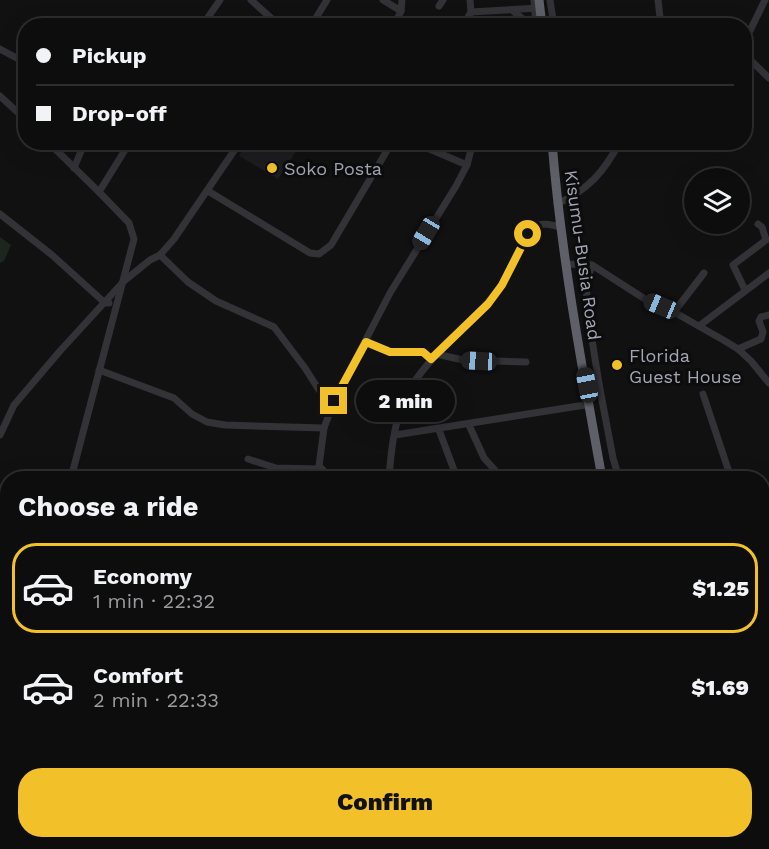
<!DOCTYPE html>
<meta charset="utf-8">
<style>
:root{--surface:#0d0d0e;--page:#1b1b1c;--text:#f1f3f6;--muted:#9a9c9e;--line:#2d2d2e;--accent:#f2c129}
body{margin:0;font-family:"Work Sans",sans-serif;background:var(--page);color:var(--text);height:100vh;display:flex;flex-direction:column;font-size:22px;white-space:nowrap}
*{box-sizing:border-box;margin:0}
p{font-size:20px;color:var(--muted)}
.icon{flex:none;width:33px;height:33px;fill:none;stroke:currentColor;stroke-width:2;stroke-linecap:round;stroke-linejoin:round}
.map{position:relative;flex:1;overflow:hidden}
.panel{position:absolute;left:0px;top:471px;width:770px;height:378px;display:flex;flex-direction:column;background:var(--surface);border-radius:24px 24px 0 0;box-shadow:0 6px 24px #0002,0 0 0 2px var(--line)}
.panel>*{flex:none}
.banner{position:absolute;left:18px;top:18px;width:734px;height:132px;border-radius:24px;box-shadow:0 6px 24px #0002,0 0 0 2px var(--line);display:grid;align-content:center;height:132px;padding:0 18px;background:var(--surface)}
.buttons{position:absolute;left:684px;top:168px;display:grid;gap:12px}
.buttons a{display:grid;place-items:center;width:66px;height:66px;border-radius:50%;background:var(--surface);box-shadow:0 6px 24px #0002,0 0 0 2px var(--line);font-size:30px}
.end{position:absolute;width:27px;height:27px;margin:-14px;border:8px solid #f2c129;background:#111;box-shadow:0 0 0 3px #111}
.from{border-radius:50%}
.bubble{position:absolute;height:42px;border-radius:21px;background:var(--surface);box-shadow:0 6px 24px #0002,0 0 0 2px var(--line);font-size:20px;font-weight:800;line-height:42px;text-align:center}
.car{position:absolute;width:18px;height:36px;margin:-18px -9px;border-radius:8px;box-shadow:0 0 4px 2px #0007;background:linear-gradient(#222 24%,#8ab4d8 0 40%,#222 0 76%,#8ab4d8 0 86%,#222 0)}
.banner b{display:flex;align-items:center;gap:21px;height:57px;font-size:22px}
.banner b+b{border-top:2px solid var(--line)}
.banner i{width:15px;height:15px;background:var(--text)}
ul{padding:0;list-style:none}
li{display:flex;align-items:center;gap:18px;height:90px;margin:0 12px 9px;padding:0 6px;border:3px solid transparent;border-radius:24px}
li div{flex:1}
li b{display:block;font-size:22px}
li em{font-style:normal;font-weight:800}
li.selected{border-color:var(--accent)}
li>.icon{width:54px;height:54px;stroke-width:1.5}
h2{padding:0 18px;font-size:27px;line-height:72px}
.action{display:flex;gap:12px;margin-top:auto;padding:12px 18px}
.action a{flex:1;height:69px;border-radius:24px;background:var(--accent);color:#111;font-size:24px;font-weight:800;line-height:69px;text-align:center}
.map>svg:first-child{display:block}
.built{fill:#1d1d1f}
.green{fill:#1d251e}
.water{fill:#272e35}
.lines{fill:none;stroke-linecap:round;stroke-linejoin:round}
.minor{stroke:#323237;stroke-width:7}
.highway{stroke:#5e5f68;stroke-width:9}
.route{stroke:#f2c129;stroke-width:8}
.poi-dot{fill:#f2c129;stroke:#0c0c0d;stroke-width:2}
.labels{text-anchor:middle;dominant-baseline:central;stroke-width:6;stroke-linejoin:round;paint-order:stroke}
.poi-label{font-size:18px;fill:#a2a5b3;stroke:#0c0c0d;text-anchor:start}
.street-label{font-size:18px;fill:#a2a5b3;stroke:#0c0c0d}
</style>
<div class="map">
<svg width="769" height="849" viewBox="0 0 769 849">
<rect width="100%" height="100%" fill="#111112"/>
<path class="built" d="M297,143L300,145L278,179L239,156L246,143Z"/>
<path class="green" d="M0,237L11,245L4,261L0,263Z"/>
<g class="water">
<path d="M0,718L7,730V748L0,752Z"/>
<path d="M7,764V797L0,803V769Z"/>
</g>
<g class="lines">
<g class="minor">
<path d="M251,0L280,26"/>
<path d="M383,0L401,11"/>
<path d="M470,0L471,12"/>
<path d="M534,0L536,26"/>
<path d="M550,0L554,26"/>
<path d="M658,0L661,26"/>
<path d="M439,6L443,0"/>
<path d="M512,10L531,26"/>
<path d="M202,26L220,0"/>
<path d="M311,26L327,0"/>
<path d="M394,26L401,11L402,0"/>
<path d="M463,26L471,12L540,8"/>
<path d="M744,43L765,0"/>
<path d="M0,49L26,63"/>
<path d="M744,54L769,78"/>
<path d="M0,96L26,120"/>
<path d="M48,142L99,192"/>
<path d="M413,142L467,165"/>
<path d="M74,168L85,142"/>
<path d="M208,191L310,253L319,254L331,245L392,142"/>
<path d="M557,204C589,189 603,173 620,142"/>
<path d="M0,214L52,255L105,303H109"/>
<path d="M160,255L188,282L216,301L274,327L305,368L331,409"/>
<path d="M566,264L592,265L648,301L674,312L725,341L738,349L751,361L769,383"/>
<path d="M592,265L586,285L588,314L599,384"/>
<path d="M745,290L733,265L766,240L762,227L758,224"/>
<path d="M674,312L704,273"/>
<path d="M699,326L769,273"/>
<path d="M366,342L390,352H423L431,359"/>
<path d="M738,349L761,339L763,332L759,321L761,317L769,315"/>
<path d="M436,354L463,360L526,362"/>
<path d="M99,370L174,398L192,414L207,422L225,425L324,428"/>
<path d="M582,387L599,384L613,458L619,478"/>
<path d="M703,394L731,478"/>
<path d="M469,425L484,458L502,478"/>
<path d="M439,430L457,478"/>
<path d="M0,435L14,405L60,351L124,281L150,260L160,255L174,239L240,142"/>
<path d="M395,435L585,405"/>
<path d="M248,459L276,468L320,469"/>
<path d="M71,478L134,239L129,223L99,192L130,142"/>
<path d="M338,478L325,472L319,466L324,428L334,401L390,293L456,186L467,165L473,142"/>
<path d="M389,478C391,451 394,423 405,398C427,353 472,327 500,287C509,274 524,234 534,227C541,222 552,225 560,227"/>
<path d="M762,561L769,558"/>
<path d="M762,693L769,699"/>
<path d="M762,765L769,762"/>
<path d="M168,842L174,849"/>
<path d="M695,842L697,849"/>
</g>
<g class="highway">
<path d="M539,0L542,26"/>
<path d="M552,142C561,255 582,367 602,478"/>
<path d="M679,842L680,849"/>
</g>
</g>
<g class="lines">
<path class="route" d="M334,401L366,342L390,352H423L431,359L488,304L502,285L528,234"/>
</g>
<g class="poi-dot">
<circle cx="272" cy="168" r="6"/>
<circle cx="617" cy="365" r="6"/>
</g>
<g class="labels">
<g class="poi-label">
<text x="284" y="168">Soko Posta</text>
<text x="629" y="355">Florida<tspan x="629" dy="21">Guest House</tspan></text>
</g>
<g class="street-label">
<text transform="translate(583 255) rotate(82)">Kisumu-Busia Road</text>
</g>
</g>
</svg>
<div class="buttons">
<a><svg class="icon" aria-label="layers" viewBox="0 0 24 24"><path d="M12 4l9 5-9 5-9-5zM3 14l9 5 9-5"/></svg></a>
</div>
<i class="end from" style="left:528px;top:234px"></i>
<i class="end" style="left:334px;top:401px"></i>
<div class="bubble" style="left:356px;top:380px;width:99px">2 min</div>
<i class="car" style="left:426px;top:233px;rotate:211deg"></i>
<i class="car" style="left:661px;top:306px;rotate:293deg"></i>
<i class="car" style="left:479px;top:361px;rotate:273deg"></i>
<i class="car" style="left:587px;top:385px;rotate:349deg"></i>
<div class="banner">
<b><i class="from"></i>Pickup</b>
<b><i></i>Drop-off</b>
</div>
<section class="panel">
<h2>Choose a ride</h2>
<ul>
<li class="selected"><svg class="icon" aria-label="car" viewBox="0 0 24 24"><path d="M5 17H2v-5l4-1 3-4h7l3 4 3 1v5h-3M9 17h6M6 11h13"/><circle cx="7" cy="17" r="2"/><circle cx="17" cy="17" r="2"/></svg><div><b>Economy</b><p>1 min · 22:32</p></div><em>$1.25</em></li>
<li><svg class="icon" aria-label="car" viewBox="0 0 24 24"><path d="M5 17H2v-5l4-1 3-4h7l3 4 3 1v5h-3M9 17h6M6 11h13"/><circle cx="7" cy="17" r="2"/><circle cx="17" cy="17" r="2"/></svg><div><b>Comfort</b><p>2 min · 22:33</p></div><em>$1.69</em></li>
</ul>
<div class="action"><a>Confirm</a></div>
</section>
</div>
